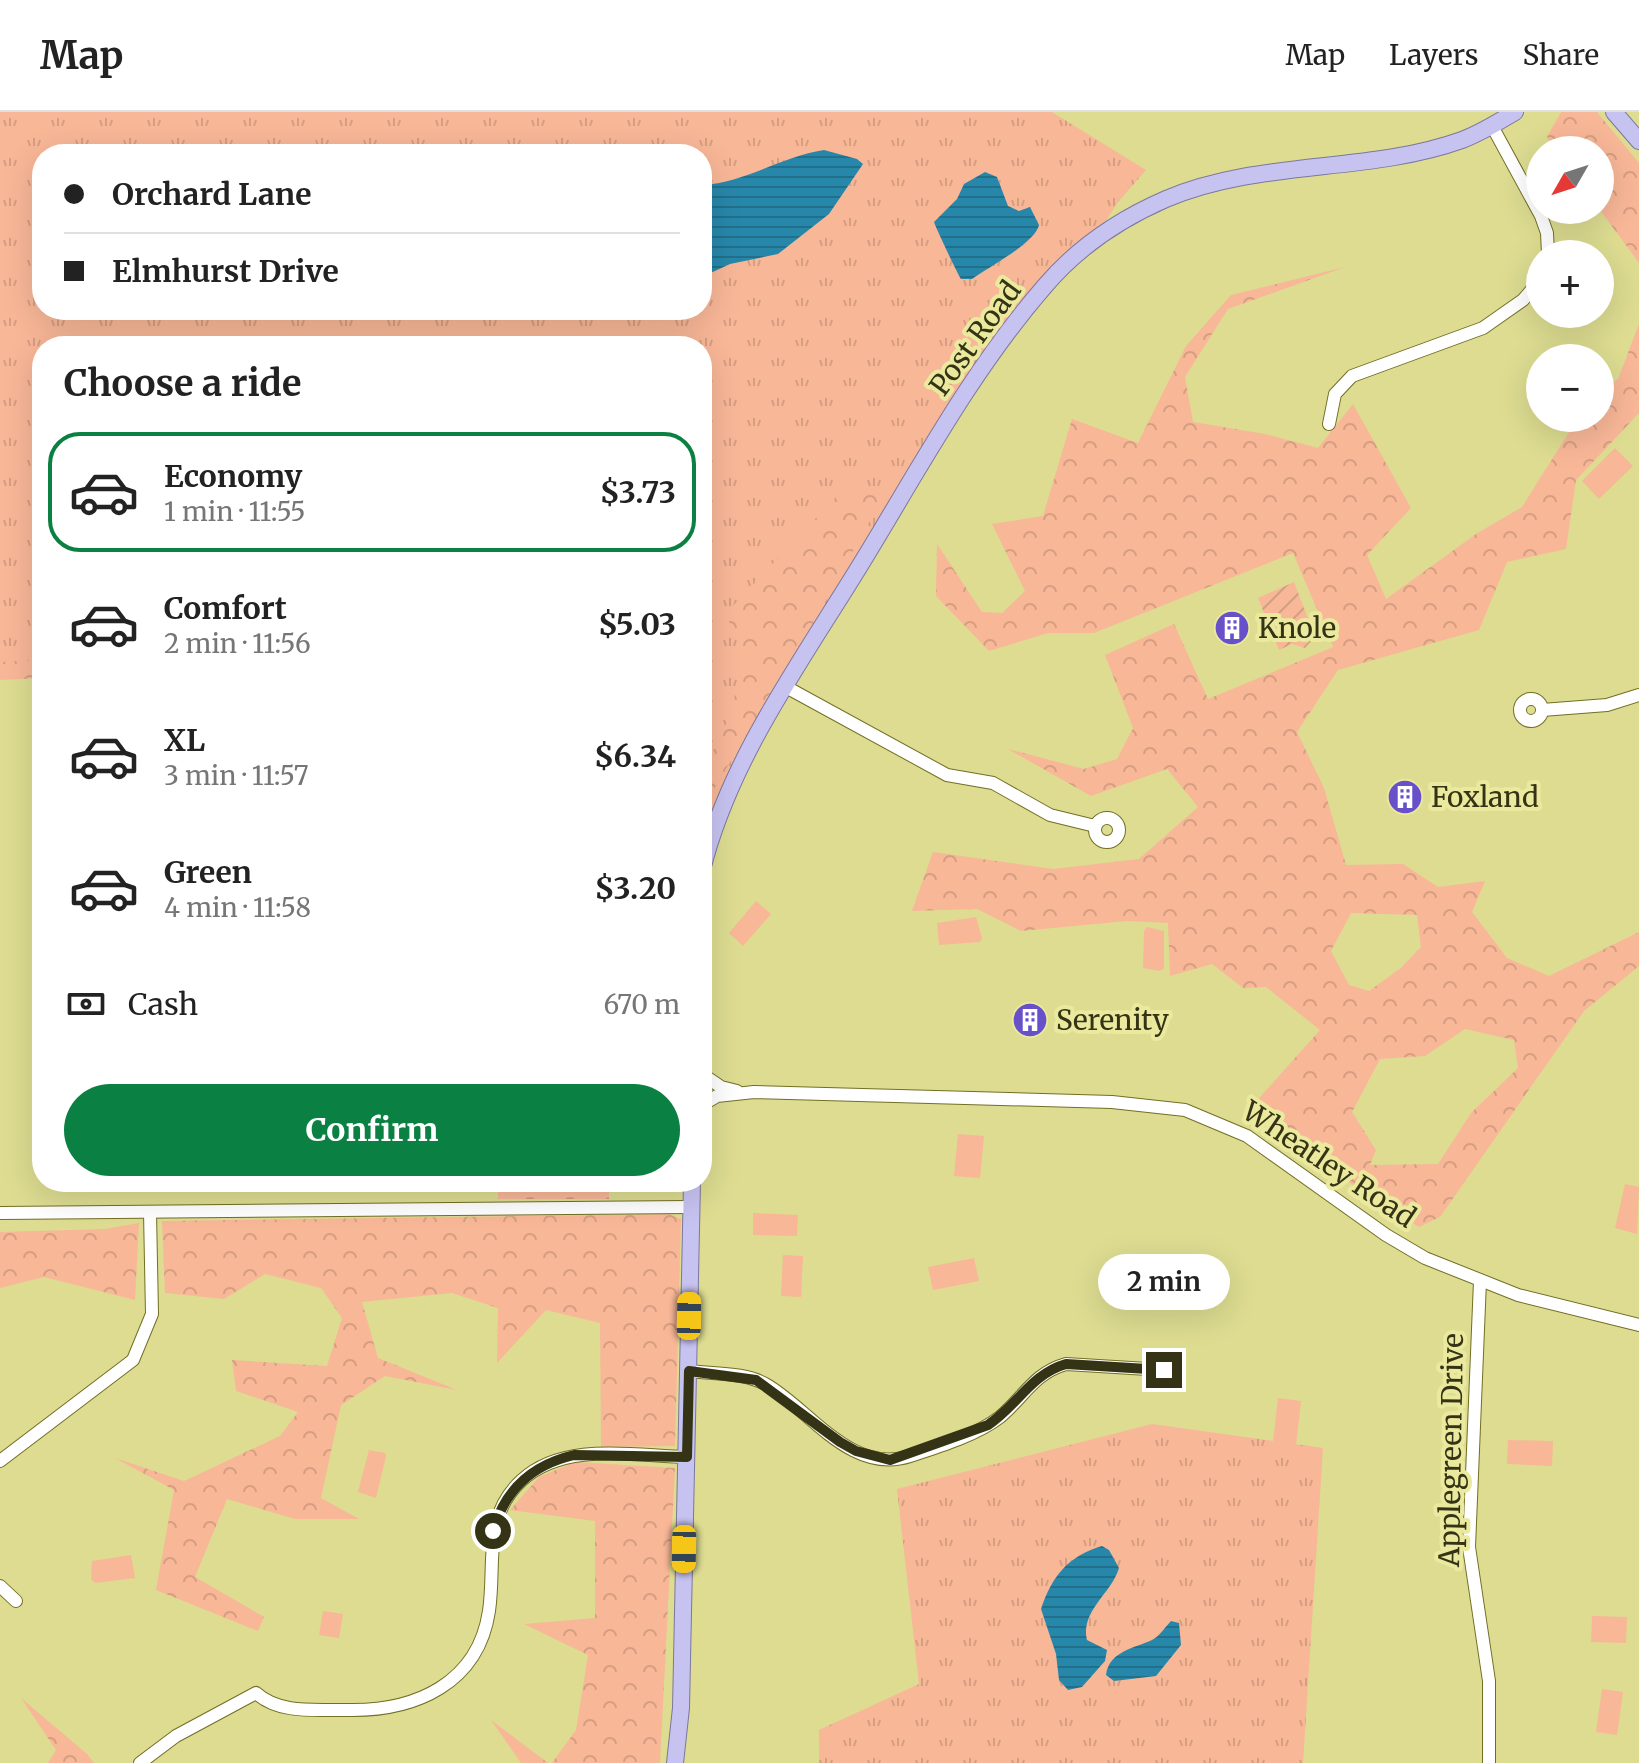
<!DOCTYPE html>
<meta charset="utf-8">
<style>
:root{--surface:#fff;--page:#f2f2f2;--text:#222;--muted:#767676;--line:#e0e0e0;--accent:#0b8043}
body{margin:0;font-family:Merriweather,serif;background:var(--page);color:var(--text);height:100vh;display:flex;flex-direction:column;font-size:30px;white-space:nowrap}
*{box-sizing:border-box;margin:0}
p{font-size:26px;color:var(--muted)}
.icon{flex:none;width:44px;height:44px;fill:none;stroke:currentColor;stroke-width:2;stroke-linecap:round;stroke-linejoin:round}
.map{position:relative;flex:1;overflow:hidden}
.sheet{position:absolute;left:32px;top:224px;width:680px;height:856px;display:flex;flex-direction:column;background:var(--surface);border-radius:32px;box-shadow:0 8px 32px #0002}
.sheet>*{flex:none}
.hud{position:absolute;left:32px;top:32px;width:680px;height:176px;border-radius:32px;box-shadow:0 8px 32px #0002;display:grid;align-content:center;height:176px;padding:0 32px;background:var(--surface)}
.needle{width:52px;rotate:231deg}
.tools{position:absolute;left:1526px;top:24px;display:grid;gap:16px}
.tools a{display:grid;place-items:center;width:88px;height:88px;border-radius:50%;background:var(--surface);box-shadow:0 8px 32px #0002;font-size:40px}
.end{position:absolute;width:36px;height:36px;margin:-18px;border:10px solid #343315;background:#fff;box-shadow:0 0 0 4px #fff}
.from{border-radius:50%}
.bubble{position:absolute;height:56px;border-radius:28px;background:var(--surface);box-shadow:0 8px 32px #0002;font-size:26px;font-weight:700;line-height:56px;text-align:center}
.car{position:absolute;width:24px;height:48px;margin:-24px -12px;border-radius:10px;box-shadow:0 0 6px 2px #0007;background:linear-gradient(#f5c518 24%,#345 0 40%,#f5c518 0 76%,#345 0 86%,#f5c518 0)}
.hud b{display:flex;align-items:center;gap:28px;height:76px;font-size:30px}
.hud b+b{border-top:2px solid var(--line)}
.hud i{width:20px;height:20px;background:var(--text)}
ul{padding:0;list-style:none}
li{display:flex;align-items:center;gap:24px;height:120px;margin:0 16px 12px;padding:0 16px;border:4px solid transparent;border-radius:32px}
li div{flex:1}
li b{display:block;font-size:30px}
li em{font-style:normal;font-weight:700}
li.active{border-color:var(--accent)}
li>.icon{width:72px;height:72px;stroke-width:1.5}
h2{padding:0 32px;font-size:36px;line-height:96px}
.pay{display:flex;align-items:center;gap:20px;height:88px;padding:0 32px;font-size:30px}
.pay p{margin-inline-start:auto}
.action{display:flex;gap:16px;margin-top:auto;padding:16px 32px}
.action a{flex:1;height:92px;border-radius:48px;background:var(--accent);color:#fff;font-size:32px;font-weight:700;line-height:92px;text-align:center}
header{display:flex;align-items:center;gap:48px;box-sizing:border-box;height:112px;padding:0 40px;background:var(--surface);border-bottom:2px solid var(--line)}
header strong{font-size:38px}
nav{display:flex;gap:44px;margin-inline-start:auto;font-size:28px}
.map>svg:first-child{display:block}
.grass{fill:url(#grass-tufts);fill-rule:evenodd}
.forest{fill:url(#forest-crowns);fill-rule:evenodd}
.garden{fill:url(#garden-furrows)}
.pitch{fill:#f8b797}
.water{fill:url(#water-rules)}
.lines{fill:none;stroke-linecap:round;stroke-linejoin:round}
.minor-casing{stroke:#726f25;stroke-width:14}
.major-casing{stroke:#7b779e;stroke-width:18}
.minor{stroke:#fff;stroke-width:12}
.major{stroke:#c7c3f1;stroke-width:16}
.route{stroke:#343315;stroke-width:10}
.labels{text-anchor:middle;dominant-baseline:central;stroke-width:8;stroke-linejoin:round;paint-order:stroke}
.street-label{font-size:28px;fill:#343315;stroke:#eae99e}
.poi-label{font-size:28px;fill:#343315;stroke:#eae99e;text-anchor:start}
</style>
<header>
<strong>Map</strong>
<nav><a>Map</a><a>Layers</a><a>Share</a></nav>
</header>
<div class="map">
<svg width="1639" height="1651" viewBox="0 0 1639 1651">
<defs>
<pattern id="grass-tufts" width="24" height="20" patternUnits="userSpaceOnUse" patternTransform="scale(2)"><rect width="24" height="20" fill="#f8b797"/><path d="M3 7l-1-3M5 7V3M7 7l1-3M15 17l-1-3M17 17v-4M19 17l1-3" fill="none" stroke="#d59e81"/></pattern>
<pattern id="forest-crowns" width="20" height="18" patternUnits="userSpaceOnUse" patternTransform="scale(2)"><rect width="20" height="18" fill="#f8b797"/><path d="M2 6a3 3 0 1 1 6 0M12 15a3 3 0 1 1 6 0" fill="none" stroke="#d59e81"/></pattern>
<pattern id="garden-furrows" width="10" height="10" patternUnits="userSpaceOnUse" patternTransform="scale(2)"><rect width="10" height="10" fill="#f8b797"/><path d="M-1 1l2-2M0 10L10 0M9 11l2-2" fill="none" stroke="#d59e81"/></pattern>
<pattern id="water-rules" width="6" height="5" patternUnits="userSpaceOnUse" patternTransform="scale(2)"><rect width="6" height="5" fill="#2787aa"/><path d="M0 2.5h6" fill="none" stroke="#226f89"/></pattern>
</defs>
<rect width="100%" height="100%" fill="#dddc91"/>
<g class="grass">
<path d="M0,0H1052L1146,58L1118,90L1093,129L971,273L776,592L702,757V234H42V565L0,567ZM42,42H702V198H42Z"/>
<path d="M1152,1312L1323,1336L1303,1651H819V1618L919,1572L897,1377Z"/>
</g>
<g class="forest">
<path d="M1561,0H1597L1639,51V151L1600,98V38H1556L1547,25Z"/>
<path d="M1345,155L1228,197L1185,265L1193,310L1265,322L1318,336L1353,292L1411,396L1367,443L1386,487L1476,422L1522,395L1571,317L1565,306H1600V278L1618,267L1639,212V301L1576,368L1566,437L1507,450L1479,518L1338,558L1297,620L1324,676L1346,753L1403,752L1438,775L1485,769L1472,800L1507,846L1549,864L1639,820V854L1584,899L1440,1105L1419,1115L1244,1003L1320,918L1266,875L1243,876L1212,852L1170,864L1168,811L1127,809L1021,819L977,797L912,799L933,740L1053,757L1139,747L1198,695L1167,657L1091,684L1008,637L1084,657L1117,647L1133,616L1105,543L1174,512L1208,587L1333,535L1293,441L1094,521H1048L989,539L936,484L937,432L982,500L1002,501L1025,479L992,412L1043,404L1072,307L1138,331L1186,234L1231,183ZM1351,801L1417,803L1421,835L1401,856L1369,879L1349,873L1331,839ZM1465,917L1514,928L1518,956L1471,1001L1438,1052L1370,1053L1376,1038L1352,1000L1380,947L1425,944Z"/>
<path d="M878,377L880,390L812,514L702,697V654C729,623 736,578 745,539L725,502L837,384Z"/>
<path d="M42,548V566L0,568V550Z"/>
<rect x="498" y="1070" width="111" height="17"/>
<path d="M669,1102L681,1107L675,1334L601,1335L600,1211L546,1198L497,1251L498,1196L452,1181L362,1190L378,1246L457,1278L385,1264L341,1293L321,1386L359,1407H295L227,1387L195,1465L264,1505L258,1519L156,1478L174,1378L115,1346L184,1369L280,1324L298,1300L236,1279L232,1248L327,1254L342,1206L321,1176L265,1162L224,1187L165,1181L162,1109Z"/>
<path d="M139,1111L135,1188L44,1165L0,1176V1120L105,1117Z"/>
<path d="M575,1350L675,1356L660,1651H552L576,1618L588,1543L524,1512L595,1506V1409L510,1398L539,1365Z"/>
<path d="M21,1586L87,1642L94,1651H48L56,1638Z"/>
<path d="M491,1608L548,1651H521Z"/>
</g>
<path class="garden" d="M1294,470L1315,525L1305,536L1292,532L1279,538L1258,486Z"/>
<g class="pitch">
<path d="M1615,336L1633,354L1599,387L1582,369Z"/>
<path d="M756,789L771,802L743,834L729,821Z"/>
<path d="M976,805L982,826L980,830L939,833L937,811Z"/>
<path d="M1147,815L1164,819V856L1160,859L1143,856L1144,819Z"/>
<path d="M958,1022L984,1024L980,1066L954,1064Z"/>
<path d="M1625,1072L1639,1075L1637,1122L1615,1116Z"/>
<path d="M753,1101L798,1103L797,1124L753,1123Z"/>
<path d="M783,1143L803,1144L801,1185L781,1184Z"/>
<path d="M1132,1145L1174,1160L1167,1179L1125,1165Z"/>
<path d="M974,1146L979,1169L933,1178L928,1155Z"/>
<path d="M1278,1286L1301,1289L1296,1333L1273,1330Z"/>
<path d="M1508,1328L1553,1329L1552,1354L1507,1352Z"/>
<path d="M369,1338L385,1341L386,1344L376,1386L358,1380Z"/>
<path d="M131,1443L135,1466L95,1471L91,1467L92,1449Z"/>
<path d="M323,1499L343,1502L339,1526L319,1523Z"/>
<path d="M1592,1504L1627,1505L1626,1531L1591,1530Z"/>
<path d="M1602,1577L1623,1580L1617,1623L1596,1620Z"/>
</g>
<g class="water">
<path d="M824,38L857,47L863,52L829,102L778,142L730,152L702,165V73C745,71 782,44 824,38Z"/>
<path d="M985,60L997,65L1008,94L1019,99L1030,95L1039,113C1035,131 990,154 972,167H961C958,163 936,116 934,110L957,87L964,72Z"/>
<path d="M1102,1434L1109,1438L1119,1456C1112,1481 1080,1499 1087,1528L1107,1538L1105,1549L1082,1575L1068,1578L1059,1568L1056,1542L1041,1497C1052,1464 1068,1444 1102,1434Z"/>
<path d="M1171,1509L1179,1511L1181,1533L1156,1564L1114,1569L1106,1563C1109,1539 1135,1536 1152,1528C1160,1524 1165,1515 1171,1509Z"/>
</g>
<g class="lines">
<defs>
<g id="minor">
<path d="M1492,14L1541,104L1547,121L1548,142"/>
<path d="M1329,312L1335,282L1352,264L1483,216L1523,188L1540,168"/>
<path d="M786,575L947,663L993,671L1050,703L1095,714"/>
<circle cx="1531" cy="598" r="11"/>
<path d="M1542,598L1607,593L1639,583"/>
<circle cx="1107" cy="718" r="12"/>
<path d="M702,962L721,975L737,979"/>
<path d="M702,993L717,984L754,980L1112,990L1185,998L1247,1024L1386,1123L1425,1146L1518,1183L1639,1213"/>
<path d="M0,1101L690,1095"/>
<path d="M1480,1169L1469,1435L1489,1569V1651"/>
<path d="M689,1259C713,1262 746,1260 767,1273C811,1299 851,1363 910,1344C938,1335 977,1323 1000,1305C1024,1285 1034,1261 1066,1252L1164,1258"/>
<path d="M0,1349L133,1248L152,1202L150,1100"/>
<path d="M0,1474L16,1489"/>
<path d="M140,1651L176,1624L256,1581C280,1603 318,1597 349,1598C415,1599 478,1572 489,1499C496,1452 482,1404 522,1368C565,1329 634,1344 687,1345"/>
</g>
<g id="major">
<path d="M1614,0L1639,29"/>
<path d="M702,758C730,645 804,546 864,447C920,355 973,257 1044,175C1076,137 1120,107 1166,87C1260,47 1367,62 1462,28C1481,21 1498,10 1515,0"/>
<path d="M675,1651L681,1596L692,1070"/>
</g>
</defs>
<use href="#minor" class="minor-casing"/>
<use href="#major" class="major-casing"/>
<use href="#minor" class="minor"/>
<use href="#major" class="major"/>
</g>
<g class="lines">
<path class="route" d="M493,1419C505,1377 532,1353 574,1343L687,1345L689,1259L756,1268L840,1330L856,1339L890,1348L988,1313C1017,1294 1031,1262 1066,1252L1164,1258"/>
</g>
<defs>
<symbol id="building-disc" viewBox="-11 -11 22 22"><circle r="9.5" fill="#6750c9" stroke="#eae99e"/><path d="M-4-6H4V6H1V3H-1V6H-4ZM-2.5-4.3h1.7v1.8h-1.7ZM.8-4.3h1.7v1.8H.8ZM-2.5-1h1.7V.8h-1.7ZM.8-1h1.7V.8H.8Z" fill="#fff"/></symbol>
</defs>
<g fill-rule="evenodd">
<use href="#building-disc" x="1212" y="496" width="40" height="40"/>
<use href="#building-disc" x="1385" y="665" width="40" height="40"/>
<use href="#building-disc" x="1010" y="888" width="40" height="40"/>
</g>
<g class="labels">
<g class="street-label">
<text transform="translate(975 226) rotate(-54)">Post Road</text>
<text transform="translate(1329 1052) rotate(34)">Wheatley Road</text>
<text transform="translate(1451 1338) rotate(-89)">Applegreen Drive</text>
</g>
<g class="poi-label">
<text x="1258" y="516">Knole</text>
<text x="1431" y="685">Foxland</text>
<text x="1056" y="908">Serenity</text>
</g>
</g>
</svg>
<div class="tools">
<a><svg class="needle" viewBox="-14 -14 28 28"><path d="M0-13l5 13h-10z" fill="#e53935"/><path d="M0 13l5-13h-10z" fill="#767676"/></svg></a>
<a>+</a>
<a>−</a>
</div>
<i class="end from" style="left:493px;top:1419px"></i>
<i class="end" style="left:1164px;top:1258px"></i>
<div class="bubble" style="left:1098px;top:1142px;width:132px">2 min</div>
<i class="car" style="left:689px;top:1204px;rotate:1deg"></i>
<i class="car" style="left:684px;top:1437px;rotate:181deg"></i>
<div class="hud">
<b><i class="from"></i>Orchard Lane</b>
<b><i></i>Elmhurst Drive</b>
</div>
<section class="sheet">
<h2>Choose a ride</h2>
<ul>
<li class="active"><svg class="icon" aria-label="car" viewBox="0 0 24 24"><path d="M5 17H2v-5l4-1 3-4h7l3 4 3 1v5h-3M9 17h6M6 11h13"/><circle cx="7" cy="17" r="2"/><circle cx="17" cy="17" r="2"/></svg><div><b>Economy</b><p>1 min · 11:55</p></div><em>$3.73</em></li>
<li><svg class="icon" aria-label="car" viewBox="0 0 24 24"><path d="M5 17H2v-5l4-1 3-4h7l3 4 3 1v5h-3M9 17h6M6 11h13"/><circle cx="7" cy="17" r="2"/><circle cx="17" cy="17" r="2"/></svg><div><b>Comfort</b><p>2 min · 11:56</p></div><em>$5.03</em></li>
<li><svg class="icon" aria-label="car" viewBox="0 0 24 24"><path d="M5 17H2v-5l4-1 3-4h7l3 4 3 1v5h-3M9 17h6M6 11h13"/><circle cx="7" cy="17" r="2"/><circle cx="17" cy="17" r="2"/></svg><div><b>XL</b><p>3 min · 11:57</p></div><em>$6.34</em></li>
<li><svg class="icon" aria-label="car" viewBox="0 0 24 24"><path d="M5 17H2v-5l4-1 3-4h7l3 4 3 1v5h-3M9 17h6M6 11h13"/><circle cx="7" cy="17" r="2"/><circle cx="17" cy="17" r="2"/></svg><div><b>Green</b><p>4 min · 11:58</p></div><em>$3.20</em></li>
</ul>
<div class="pay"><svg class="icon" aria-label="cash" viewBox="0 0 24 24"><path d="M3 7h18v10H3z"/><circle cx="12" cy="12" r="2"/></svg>Cash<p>670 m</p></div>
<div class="action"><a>Confirm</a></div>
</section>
</div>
